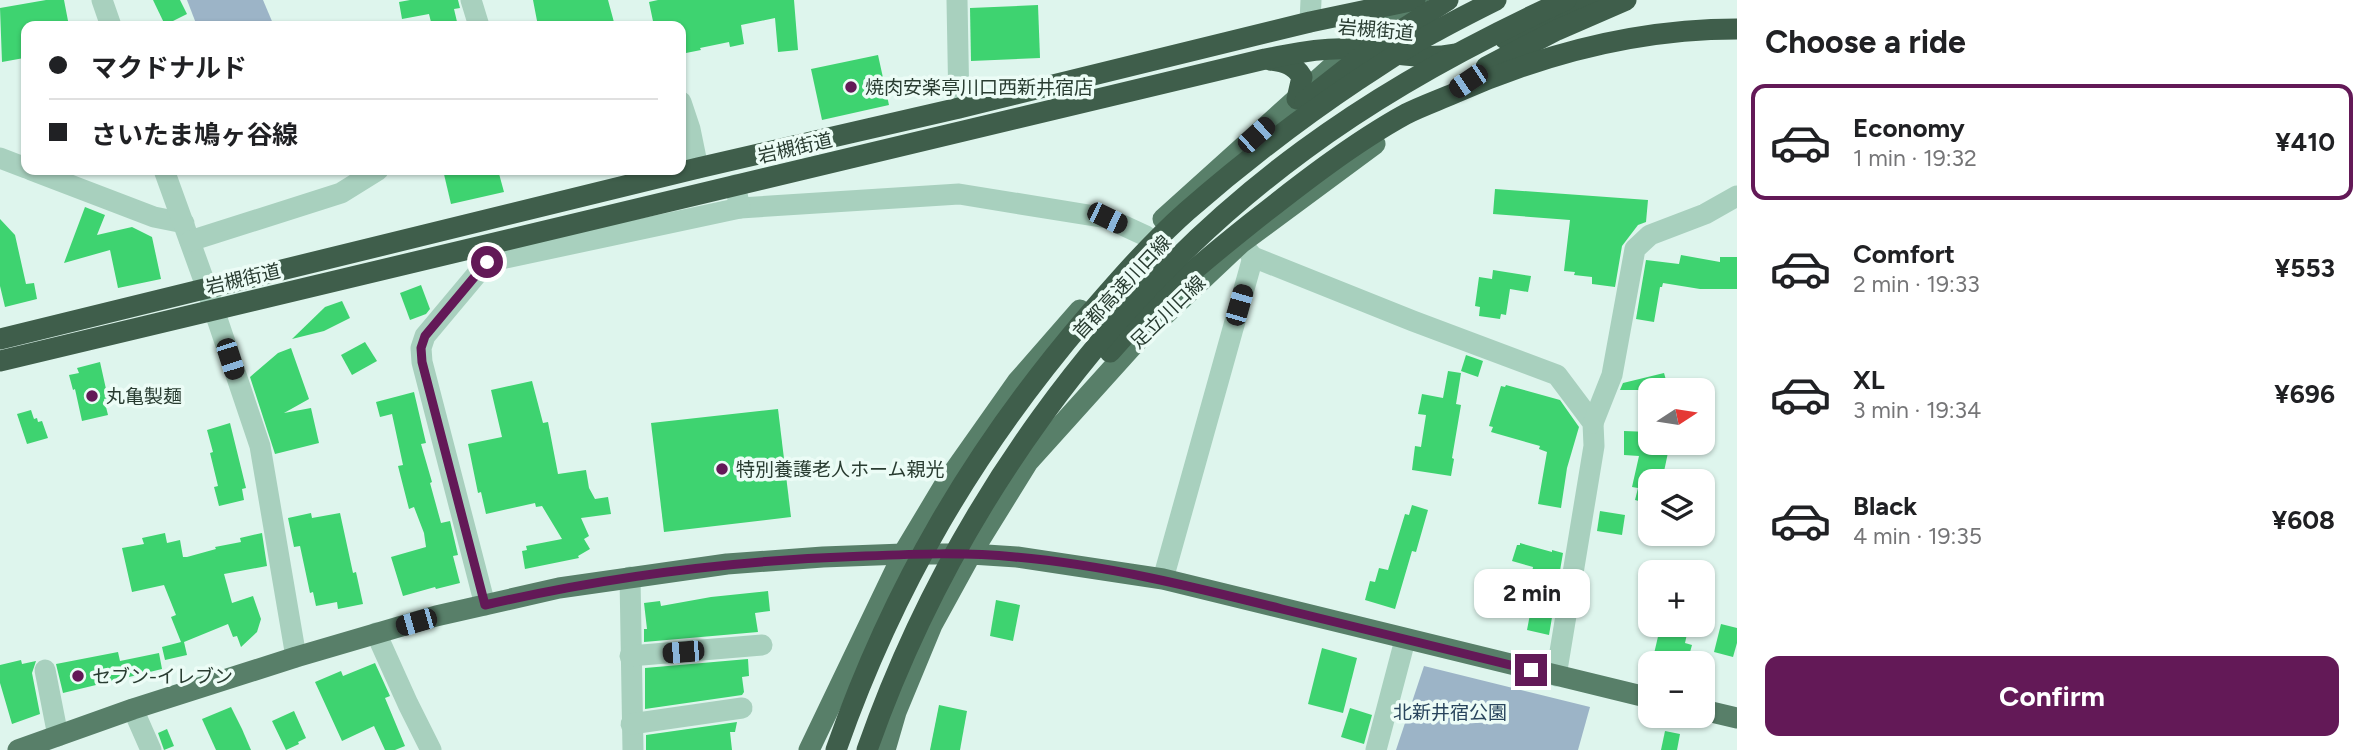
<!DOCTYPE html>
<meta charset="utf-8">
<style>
:root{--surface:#fff;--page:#f6f6f6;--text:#202124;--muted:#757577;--line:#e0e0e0;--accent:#631957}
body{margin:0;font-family:Figtree,"Noto Sans JP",sans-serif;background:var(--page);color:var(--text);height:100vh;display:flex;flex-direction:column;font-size:26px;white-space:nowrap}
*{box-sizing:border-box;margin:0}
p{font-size:23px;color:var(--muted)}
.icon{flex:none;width:38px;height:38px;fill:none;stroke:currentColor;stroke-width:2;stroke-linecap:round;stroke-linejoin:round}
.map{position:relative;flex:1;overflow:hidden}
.side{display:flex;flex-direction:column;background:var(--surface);width:630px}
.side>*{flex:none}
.guide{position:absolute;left:21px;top:21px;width:665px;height:154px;border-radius:14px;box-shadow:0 2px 5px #0004;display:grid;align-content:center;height:154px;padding:0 28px;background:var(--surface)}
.needle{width:46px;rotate:78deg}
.buttons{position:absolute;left:1638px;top:378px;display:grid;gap:14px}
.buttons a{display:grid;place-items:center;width:77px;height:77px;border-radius:14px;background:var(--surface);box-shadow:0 2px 5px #0004;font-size:35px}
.end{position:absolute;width:32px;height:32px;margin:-16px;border:9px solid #631957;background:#fff;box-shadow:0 0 0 4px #fff}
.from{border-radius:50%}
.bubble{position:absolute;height:49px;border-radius:14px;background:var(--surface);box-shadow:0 2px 5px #0004;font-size:23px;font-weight:700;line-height:49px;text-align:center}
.car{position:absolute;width:21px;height:42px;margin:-21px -10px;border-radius:9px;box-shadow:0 0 5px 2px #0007;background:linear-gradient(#222 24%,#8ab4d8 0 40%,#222 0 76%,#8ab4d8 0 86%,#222 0)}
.guide b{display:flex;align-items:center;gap:24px;height:66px;font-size:26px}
.guide b+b{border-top:2px solid var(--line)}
.guide i{width:18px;height:18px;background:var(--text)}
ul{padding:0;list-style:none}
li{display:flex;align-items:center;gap:21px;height:116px;margin:0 14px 10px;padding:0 14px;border:4px solid transparent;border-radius:14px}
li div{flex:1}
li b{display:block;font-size:26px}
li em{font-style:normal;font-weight:700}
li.current{border-color:var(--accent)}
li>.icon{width:63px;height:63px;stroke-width:1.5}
h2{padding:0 28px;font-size:32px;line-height:84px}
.primary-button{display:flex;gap:14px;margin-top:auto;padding:14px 28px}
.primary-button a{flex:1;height:80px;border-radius:14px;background:var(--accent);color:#fff;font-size:28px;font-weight:700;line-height:80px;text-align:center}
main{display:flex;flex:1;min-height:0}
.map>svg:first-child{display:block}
.green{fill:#9cb4c7}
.building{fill:#3ed370}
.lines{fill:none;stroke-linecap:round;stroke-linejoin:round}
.minor{stroke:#a8d0be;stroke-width:21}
.major{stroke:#587f69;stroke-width:21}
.highway{stroke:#3f5e4b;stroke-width:21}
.highway-bridge{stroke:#3f5e4b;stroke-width:21}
.route{stroke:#631957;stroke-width:9}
.poi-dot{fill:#631957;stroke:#ecfcf6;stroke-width:2.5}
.labels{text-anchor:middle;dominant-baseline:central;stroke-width:7;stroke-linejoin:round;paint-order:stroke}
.street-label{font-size:19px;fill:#293c31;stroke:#ecfcf6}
.poi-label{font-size:19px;fill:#293c31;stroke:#ecfcf6;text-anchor:start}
.park-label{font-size:19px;fill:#29455d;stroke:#ecfcf6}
</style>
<main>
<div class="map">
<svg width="1737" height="750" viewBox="0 0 1737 750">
<rect width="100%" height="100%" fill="#def5ed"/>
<g class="green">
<path d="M187,0H263L274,26H197Z"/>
<path d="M1424,666L1590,707L1578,750H1396Z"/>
</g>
<g class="building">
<path d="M46,0H64L69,26H26V51L22,52L24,58L2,62L0,8Z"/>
<path d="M153,0H180L187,14L165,25Z"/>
<path d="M410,0H458L460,8L454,9L458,26H432L429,14L402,19L399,2Z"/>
<path d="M533,0H608L615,26H591V22L575,26H538Z"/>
<path d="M658,0H794L798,50L778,52L775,18L741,25L744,44L730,47L729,42L700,48L701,50L681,54V26H654L649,2Z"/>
<path d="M1038,5L1040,58L971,61L970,8Z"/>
<path d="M878,55L889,105L822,120L811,69Z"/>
<path d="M443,170H498L504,192L451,204Z"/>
<path d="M1495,189L1648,200L1646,222L1638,225L1622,246L1615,287L1592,284V277L1574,275L1575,272L1564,271L1570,220L1493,214Z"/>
<path d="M85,207L105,215L97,235L132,227L152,237L161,279L118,288L110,250L64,263Z"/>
<path d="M0,219L15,235L26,284L34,283L37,299L5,307L0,286Z"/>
<path d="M1681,255L1720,262V257H1737V289H1700L1663,283L1662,287H1660L1654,322L1636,319L1646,260L1679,264Z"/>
<path d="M1493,270L1531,276L1528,292L1510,289L1506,315L1501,314L1500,319L1479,316L1480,307L1475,306L1479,277L1492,279Z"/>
<path d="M421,285L430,309L426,314L410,320L400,293Z"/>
<path d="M342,301L350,318L324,331L292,339L325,307Z"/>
<path d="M365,342L377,361L352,375L341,355Z"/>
<path d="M291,348L309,399L284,413L311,408L319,443L275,454L250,377L278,353Z"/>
<path d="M1466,355L1483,361L1478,377L1461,371Z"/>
<path d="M100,362L108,398L104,399L108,415L82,421L75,389L73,390L69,375L79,373L77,368Z"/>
<path d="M1448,371L1461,373L1456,404L1461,405L1452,458L1454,459L1451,476L1412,470L1415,446L1421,447L1426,415L1418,414L1422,394L1443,398Z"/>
<path d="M1664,373L1668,387L1654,390H1620L1623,383Z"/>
<path d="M532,381L543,423L548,422L558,474L586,470L589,488L595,499L608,497L611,514L581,518L589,536L584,539L590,549L578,556L579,558L525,569L522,551L527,550L526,546L562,539L542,506L536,507L535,503L486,514L481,492L478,493L468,444L502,437L491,390Z"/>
<path d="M1506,385L1560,400L1579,427L1567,468L1561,508L1538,504L1547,452L1539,449L1540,446L1491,432L1493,427L1489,426L1501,386L1505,387Z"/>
<path d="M414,392L426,443L421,444L432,482L430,483L441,523L450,521L458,555L453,556L460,583L436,589L435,587L403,596L391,557L426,547L424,533L414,507L409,509L398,466L403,465L392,414L380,417L376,402Z"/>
<path d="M778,409L791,517L664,532L651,423Z"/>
<path d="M31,410L34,419L37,418L38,422L42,421L48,438L27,444L17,414Z"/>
<path d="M230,423L246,488L242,489L244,500L219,506L214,487L218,486L210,453L213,452L207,430Z"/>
<path d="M1624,431L1650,432V443H1670L1662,481H1650V504L1635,500L1638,488L1632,487L1639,456L1624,455Z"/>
<path d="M1412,505L1428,510L1416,552L1412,551L1395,609L1365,600L1370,581L1375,582L1379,568L1388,570L1405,514L1409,515Z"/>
<path d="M1600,511L1625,515L1622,535L1597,531Z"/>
<path d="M311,513L312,518L340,513L353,573L356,572L363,604L338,609L337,602L316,606L313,592L310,593L300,546L294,547L288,518Z"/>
<path d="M165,533L167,543L180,540L183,557H187L216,549L215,547L241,542L240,538L262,533L267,566L224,574L232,603L253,596L261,619L257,632L241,647L237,636L233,637L228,624L184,642L187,655L165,660L162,647L181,642L171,617L176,615L164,585L132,592L122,548L144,544L142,538Z"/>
<path d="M1520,543L1552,552V550L1563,553L1549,635L1527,630L1531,609L1526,608L1533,567L1512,561L1517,545H1520Z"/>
<path d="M768,591L770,611L755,613L758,632L644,642V629H647L644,603L660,601L661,606L711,597Z"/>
<path d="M996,600L1020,605L1013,641L990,636Z"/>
<path d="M1721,624L1737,628V643L1733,657L1714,652Z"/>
<path d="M1660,628L1687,634L1685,643L1692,645L1687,663H1658L1659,659L1653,658Z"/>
<path d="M1322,648L1357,658L1343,713L1308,704Z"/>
<path d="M118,652L120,661L159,653L162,669L63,693L56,664Z"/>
<path d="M748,659L749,676L742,677L744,692L742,695L645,709V668Z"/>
<path d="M21,660L22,664L36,661L32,673L40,714L12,724L0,683V665Z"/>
<path d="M375,663L390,696L385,698L405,746L395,750H385L374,726L342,741L315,682L341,671L343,676Z"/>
<path d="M939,705L967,711L960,750H930Z"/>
<path d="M231,707L242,729L251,750H216L202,719Z"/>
<path d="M1350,708L1372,715L1364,744L1341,737Z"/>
<path d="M294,711L306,738L298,742L299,744L286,750L272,721Z"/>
<path d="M737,722L735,732H730L732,750H646V735Z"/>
<path d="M167,729L174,746L164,750L158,733Z"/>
<path d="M1665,731L1680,734L1677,750H1661Z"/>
</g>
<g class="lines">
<g class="minor">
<path d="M102,0L111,26"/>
<path d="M471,0L479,26"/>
<path d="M957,0L959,108"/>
<path d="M1310,22L1311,0"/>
<path d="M681,102L690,129L698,168"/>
<path d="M0,158L26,168"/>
<path d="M31,170L154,217L184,223"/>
<path d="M164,170L207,289L260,446L296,657"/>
<path d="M740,208L959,194L1107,218L1146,236"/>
<path d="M190,241L341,193L378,170"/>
<path d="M1241,243L1253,257L1413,321L1557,375L1593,423L1594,446L1556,676"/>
<path d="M1593,423L1612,375L1635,249L1650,235L1705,214L1737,196"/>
<path d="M630,577L633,750"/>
<path d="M1163,579L1253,257"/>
<path d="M485,605L422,362L421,348L425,336L487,262L740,208L735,185"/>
<path d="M376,633L408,704L431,750"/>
<path d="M630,656L762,645"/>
<path d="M45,670L58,736"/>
<path d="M133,709L151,750"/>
<path d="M631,724L742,708"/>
<path d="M1376,750L1405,640"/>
</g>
<g class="major">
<path d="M1163,219L1374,29L1418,3"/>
<path d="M1703,710L1737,718"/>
<path d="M18,750L133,709L296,657L436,616L559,588L727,564L823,557L903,554H971L1017,557L1163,579L1650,698"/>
<path d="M809,750L903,554L945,484L1017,382L1080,310"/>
<path d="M885,750L896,712L932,625L971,554L1028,462L1138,340L1241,243L1375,144"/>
</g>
<g class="highway">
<path d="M1505,39L1597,0"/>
<path d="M1270,60C1285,62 1294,64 1302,77L1297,99"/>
<path d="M0,339L698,168L959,108L1310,22L1415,0"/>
<path d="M0,361L1265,59C1293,54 1322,47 1352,49C1386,51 1420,61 1455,54"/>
</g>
<g class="highway-bridge">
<path d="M1486,67L1557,30L1626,0"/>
<path d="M1305,101L1366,53L1448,0"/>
<path d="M1110,352C1152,304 1200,264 1250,224C1298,186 1353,143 1406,114C1422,106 1439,100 1455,93C1543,54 1640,29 1737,29"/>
<path d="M836,750C893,587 974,449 1086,318C1118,281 1151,243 1187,211C1242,163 1299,119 1359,79C1383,64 1406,47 1431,34C1452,22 1474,11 1496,0"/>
<path d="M867,750C949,516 1104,297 1304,150C1385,90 1474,42 1566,0"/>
</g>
</g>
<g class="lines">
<path class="route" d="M487,262L425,336L421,348L422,362L485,605C610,576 737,560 865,556C915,554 965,552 1015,557C1106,565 1194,587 1282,609C1365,629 1448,650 1531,670"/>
</g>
<g class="poi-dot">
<circle cx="851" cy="87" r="7"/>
<circle cx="92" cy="396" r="7"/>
<circle cx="722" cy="469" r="7"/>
<circle cx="78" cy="676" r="7"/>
</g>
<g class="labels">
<g class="street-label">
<text transform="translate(1376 30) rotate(5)">岩槻街道</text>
<text transform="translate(795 148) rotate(-13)">岩槻街道</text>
<text transform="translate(243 279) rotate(-13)">岩槻街道</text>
<text transform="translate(1122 287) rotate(-47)">首都高速川口線</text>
<text transform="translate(1168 312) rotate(-44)">足立川口線</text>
</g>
<g class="poi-label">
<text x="865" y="87">焼肉安楽亭川口西新井宿店</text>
<text x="106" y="396">丸亀製麺</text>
<text x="736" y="469">特別養護老人ホーム親光</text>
<text x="92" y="676">セブン-イレブン</text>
</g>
<g class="park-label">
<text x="1450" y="712">北新井宿公園</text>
</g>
</g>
</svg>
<div class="buttons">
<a><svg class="needle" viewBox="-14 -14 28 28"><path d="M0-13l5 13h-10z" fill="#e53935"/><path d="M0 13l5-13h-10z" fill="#757577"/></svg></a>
<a><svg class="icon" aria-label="layers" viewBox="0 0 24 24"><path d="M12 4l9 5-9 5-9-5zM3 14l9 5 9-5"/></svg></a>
<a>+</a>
<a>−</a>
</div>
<i class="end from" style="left:487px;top:262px"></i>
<i class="end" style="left:1531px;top:670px"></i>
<div class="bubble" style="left:1474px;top:569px;width:116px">2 min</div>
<i class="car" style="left:1468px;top:81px;rotate:236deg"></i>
<i class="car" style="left:1256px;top:135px;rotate:48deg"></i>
<i class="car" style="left:1107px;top:218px;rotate:116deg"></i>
<i class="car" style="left:1239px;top:305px;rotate:16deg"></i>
<i class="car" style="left:230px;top:359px;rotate:162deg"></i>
<i class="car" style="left:416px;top:622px;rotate:254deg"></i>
<i class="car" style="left:683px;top:652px;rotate:265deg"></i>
<div class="guide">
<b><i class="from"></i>マクドナルド</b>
<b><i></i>さいたま鳩ヶ谷線</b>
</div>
</div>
<section class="side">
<h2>Choose a ride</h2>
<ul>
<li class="current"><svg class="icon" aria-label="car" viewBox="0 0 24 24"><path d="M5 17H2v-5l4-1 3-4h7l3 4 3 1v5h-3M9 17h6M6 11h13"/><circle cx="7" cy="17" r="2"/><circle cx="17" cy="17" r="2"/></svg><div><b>Economy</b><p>1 min · 19:32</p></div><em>¥410</em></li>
<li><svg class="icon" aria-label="car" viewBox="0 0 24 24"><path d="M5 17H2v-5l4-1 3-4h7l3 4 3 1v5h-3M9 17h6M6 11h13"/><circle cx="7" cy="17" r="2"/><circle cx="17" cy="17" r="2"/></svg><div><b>Comfort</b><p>2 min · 19:33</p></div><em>¥553</em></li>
<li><svg class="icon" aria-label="car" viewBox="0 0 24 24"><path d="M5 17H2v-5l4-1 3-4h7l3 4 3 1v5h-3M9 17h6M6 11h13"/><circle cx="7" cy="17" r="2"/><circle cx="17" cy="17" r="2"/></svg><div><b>XL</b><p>3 min · 19:34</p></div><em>¥696</em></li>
<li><svg class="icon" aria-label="car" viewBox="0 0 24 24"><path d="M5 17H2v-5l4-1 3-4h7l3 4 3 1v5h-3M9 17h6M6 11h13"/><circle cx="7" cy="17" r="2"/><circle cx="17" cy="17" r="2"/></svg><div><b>Black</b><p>4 min · 19:35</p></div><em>¥608</em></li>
</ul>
<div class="primary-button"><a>Confirm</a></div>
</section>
</main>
